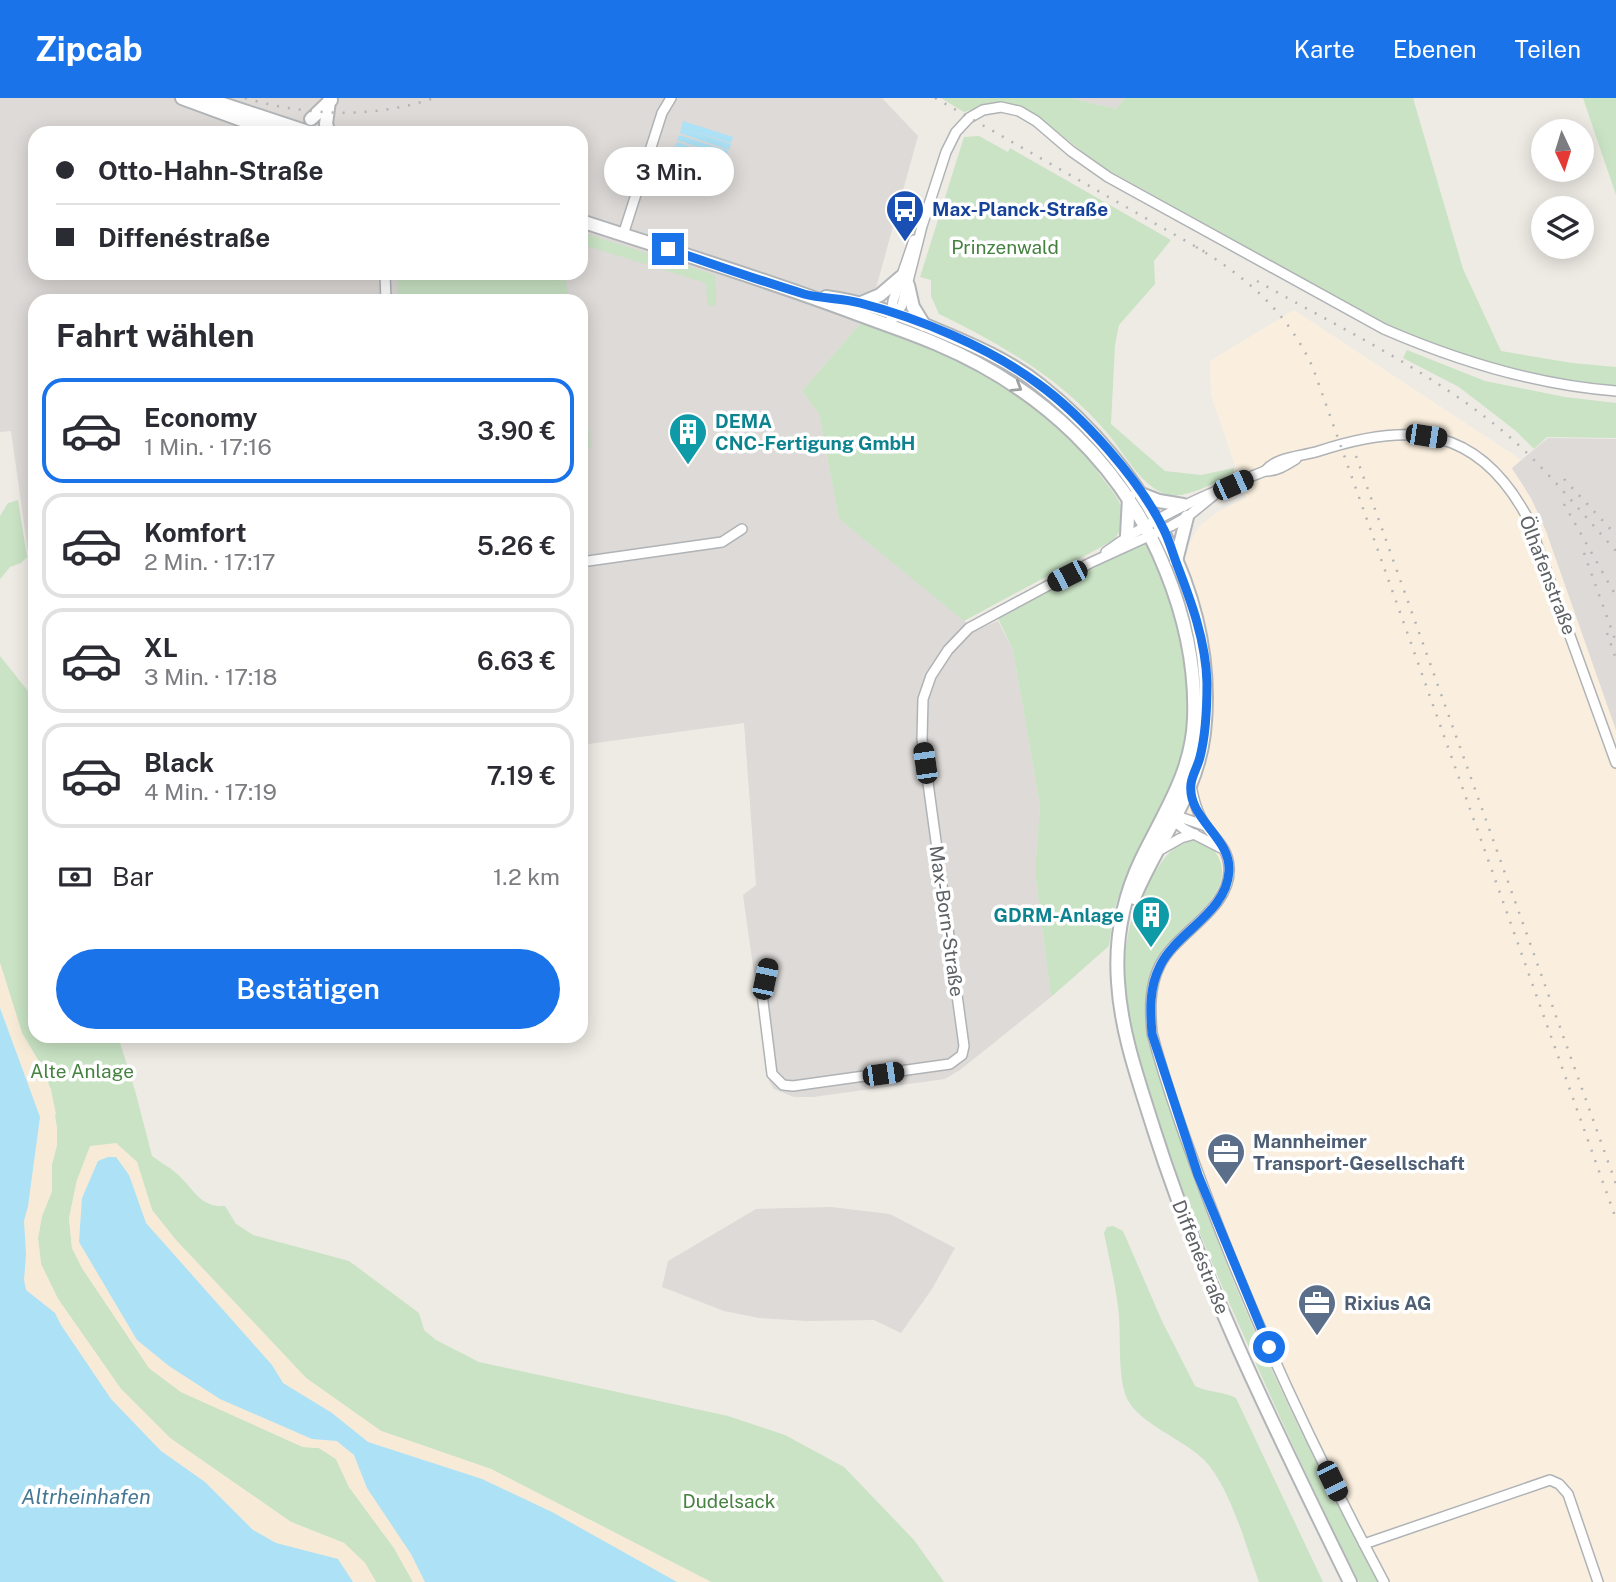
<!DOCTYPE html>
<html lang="de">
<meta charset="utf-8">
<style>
:root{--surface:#fff;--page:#f2f2f3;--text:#2b2b33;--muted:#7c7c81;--line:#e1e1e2;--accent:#1a73e8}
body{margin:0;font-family:"Public Sans",sans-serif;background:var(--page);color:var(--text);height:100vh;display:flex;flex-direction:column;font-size:26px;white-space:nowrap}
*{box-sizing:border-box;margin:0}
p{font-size:23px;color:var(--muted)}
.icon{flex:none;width:38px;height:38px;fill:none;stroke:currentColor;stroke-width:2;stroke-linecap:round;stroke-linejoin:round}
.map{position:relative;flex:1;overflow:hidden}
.panel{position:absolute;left:28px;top:196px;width:560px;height:749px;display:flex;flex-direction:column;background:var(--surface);border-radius:21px;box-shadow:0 4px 18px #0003}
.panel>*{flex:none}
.top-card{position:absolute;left:28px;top:28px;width:560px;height:154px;border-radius:21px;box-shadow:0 4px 18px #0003;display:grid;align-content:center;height:154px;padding:0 28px;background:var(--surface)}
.needle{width:46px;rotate:176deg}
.buttons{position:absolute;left:1531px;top:21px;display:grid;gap:14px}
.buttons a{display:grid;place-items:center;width:63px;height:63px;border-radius:50%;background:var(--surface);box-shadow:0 4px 18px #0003;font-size:35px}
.end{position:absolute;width:32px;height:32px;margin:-16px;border:9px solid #1a73e8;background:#fff;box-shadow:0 0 0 4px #fff}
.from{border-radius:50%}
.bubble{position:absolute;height:49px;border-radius:24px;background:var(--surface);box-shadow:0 4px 18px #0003;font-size:23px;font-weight:600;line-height:49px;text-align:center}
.car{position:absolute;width:21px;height:42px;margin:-21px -10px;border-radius:9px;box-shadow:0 0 5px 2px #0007;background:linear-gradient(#222 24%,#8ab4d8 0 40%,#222 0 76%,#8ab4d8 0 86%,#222 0)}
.top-card b{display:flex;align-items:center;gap:24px;height:66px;font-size:26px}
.top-card b+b{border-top:2px solid var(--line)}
.top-card i{width:18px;height:18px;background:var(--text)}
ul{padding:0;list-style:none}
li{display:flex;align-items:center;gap:21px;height:105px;margin:0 14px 10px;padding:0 14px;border:4px solid var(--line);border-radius:21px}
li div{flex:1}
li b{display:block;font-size:26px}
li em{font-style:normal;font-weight:600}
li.active{border-color:var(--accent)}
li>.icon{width:63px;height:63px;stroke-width:1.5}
h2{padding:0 28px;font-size:32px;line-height:84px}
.pay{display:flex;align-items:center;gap:18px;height:77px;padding:0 28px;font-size:26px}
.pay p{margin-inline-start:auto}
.action{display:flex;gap:14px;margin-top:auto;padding:14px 28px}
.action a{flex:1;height:80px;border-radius:42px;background:var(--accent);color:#fff;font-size:28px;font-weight:600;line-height:80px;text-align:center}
header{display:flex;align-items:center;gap:42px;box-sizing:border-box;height:98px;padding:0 35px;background:var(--accent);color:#fff}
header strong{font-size:33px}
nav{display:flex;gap:38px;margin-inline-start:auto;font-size:24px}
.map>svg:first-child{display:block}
.commercial{fill:#faefde}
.industrial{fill:#dddad7;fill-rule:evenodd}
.green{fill:#c9e3c4}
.sand{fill:#f7ebd7}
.water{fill:#ade1f6}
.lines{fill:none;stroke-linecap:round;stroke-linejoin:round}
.street-casing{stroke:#b0b3b6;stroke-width:12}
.secondary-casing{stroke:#b2b5b8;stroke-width:16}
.street{stroke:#fff;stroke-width:9}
.secondary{stroke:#fff;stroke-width:12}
.rail{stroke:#b3b4b4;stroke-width:2.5;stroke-dasharray:2 9;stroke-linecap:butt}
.oneway{stroke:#9ea0a2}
.route{stroke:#1a73e8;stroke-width:9}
.labels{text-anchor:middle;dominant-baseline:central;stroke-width:7;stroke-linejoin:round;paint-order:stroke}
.transit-label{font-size:19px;font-weight:bold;fill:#164399;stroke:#fff;text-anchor:start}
.park-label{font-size:19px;fill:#45813f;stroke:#fff}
.culture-label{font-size:19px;font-weight:bold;fill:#0d838f;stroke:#fff;text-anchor:start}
.street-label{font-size:19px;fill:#5d6164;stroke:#fff}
.service-label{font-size:19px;font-weight:bold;fill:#4e5e75;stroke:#fff;text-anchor:start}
.water-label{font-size:21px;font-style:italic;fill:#457896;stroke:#fff}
</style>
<header>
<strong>Zipcab</strong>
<nav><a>Karte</a><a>Ebenen</a><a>Teilen</a></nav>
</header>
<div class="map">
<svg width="1616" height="1484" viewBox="0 0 1616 1484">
<rect width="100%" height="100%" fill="#eeebe5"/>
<path class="commercial" d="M1294,212L1523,363L1512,371L1531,400L1546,433L1616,632V1484H1380L1344,1420L1251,1223L1193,1075L1150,947L1145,898L1155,864L1166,848L1206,809L1216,796L1222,780V769L1219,759L1198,742L1182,745L1154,728L1189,621L1172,495L1189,447L1198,429L1219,413L1246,400L1211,297L1210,263Z"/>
<g class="industrial">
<path d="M0,0H882L918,38L876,190L860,226L802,293L819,316L839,421L976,532L998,523L1013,552L1040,708L1035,773L1051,899L960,972L945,981L813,999H794L774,991L769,983L743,797L756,787L744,625L581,647V203H35V503L11,333L0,334ZM35,35H581V175H35Z"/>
<path d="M1070,0H1125L1116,11Z"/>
<path d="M1548,340L1616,341V632L1546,433L1531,400L1512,370Z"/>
<path d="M831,1109L890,1116L955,1150L932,1191L901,1235L874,1222L807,1223L759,1220L724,1213L662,1189L668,1163L756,1111Z"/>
</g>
<g class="green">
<path d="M941,0H1070L1116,11L1125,0H1413L1463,171L1501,253L1572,265L1616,269V288C1541,281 1466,260 1396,232L1108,72C1093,62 1079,51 1065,40C1030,11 1009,0 964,14Z"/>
<path d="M1583,0H1616V97Z"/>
<path d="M979,38L1008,54L1010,50L1171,142L1154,163L1155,186L1119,227L1115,247L1111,326L1165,373L1201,377L1234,370V375C1220,383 1185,401 1169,397C1142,390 1126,358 1109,337C1063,282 1003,247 939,216L931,198V182L920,179L964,39Z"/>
<path d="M581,134L715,177L716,208L708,207L706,185L581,146Z"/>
<path d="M397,175H565L569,203H397Z"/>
<path d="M860,226C876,226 891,233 906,239C967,261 1028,295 1075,342C1085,351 1092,365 1100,377C1117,400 1134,414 1114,442L964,523L839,421L819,316L802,293Z"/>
<path d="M1407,252L1485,283L1565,299L1616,305V340L1547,339L1534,351L1516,333L1459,289L1403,260Z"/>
<path d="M581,282L591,349L581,350Z"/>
<path d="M18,402L27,459L21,465L10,469L0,481V418L8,405Z"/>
<path d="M1151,437L1174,492L1189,590L1188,632L1180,673L1119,797L1114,813L1109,848L1051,899L1035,773L1040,708L1013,552L995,514Z"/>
<path d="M0,558L28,593L35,611V938H118L136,996L152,1058C160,1064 168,1068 176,1075C193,1089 199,1110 225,1108L236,1126L253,1137L349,1163L419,1215L424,1232L436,1242L479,1264L728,1318L785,1337L844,1369L914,1442L944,1484H711L491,1371L381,1333L306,1280L175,1141L152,1112L137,1064L116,1045L77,1082L69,1120L72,1150L82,1170L149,1270L181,1294L303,1349L319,1350L336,1361L349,1389L394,1450L413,1484H376L365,1465L344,1445L291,1424L170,1340L121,1291L58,1201L41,1166L38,1140L42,1118L52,1093V1066L57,1047V1030L51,992L41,967L22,935L0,865Z"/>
<path d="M1198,742C1208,746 1216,751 1220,763C1235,801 1169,833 1155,865C1143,890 1145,916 1150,943C1157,982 1174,1021 1187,1059C1237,1206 1304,1349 1380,1484H1359C1319,1405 1282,1325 1247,1245C1218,1180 1190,1115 1167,1048C1149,995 1127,936 1125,879C1123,843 1133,810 1148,778H1152C1167,757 1170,747 1198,742Z"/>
<path d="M1107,1129L1113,1128L1123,1133L1162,1223L1195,1288C1209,1295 1223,1293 1236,1300L1323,1484H1259C1246,1448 1229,1384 1201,1359C1182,1342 1140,1324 1129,1304C1116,1284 1122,1234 1118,1209C1115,1184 1109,1160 1104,1135Z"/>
</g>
<g class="sand">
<path d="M0,865L22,935L41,967L51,992L56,1016L54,1019L57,1030V1047L52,1066V1093L42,1118L38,1140L41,1166L58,1201L121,1291L170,1340L291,1424L344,1445L365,1465L376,1484H353L338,1461L276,1445L253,1432L205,1384L161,1353L111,1301L61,1227L55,1215L26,1192L24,1182L26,1156L24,1123L28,1108L40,1019L0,910Z"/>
<path d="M116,1045L137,1064L152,1112L175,1141L306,1280L381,1333L491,1371L711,1484H677L552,1414L482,1381L368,1344L332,1315L283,1285L272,1267L146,1125L129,1077L98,1063L82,1100L79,1144L137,1242L169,1268L220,1301L326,1341L337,1343L354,1357L367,1390L411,1456L425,1484H413L394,1450L349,1389L336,1361L319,1350L303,1349L181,1294L149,1270L82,1170L72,1150L69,1121L77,1082L90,1048Z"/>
</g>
<g class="water">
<path d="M683,23L733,39L731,45L682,30L731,46L729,52L680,35Z"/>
<path d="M679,37L728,53L727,59L677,42Z"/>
<path d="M677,44L726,60L724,65L675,49Z"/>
<path d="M675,51L724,67L722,72L673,56Z"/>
<path d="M672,58L722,74L720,80L670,64Z"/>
<path d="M0,910L40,1019L28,1108L24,1123L26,1156L24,1182L26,1192L55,1215L61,1227L111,1301L161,1353L205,1384L253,1432L276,1445L338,1461L353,1484H0Z"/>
<path d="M108,1059H116L129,1077L146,1125L272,1267L283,1285L332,1315L368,1344L482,1381L552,1414L677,1484H425L411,1456L367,1390L354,1357L344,1349L337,1343L312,1341L220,1301L169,1268L137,1242L79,1144L82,1100L98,1063Z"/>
</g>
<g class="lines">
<defs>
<g id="street">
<path d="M623,137L662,15L671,0"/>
<path d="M385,175L386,203"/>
<path d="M891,219L893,203L914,142"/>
<path d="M894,220L902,207L922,128L946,54L956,34L969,20L983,12L1001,9L1019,13L1036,23L1071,53L1108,79L1384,231C1458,263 1535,287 1616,293"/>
<path d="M1265,373C1278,358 1300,359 1319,353C1410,323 1478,328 1527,419L1616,665"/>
<path d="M1106,454C1155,418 1209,395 1265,373C1277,373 1285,368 1296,361"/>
<path d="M581,464L722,444L742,431"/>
<path d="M1191,688C1194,702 1197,716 1206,728C1215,741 1228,750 1229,769C1232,811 1177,833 1160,867C1149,889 1150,912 1152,935C1168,995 1190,1054 1212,1112C1261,1240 1320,1364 1384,1484"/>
<path d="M1171,716L1206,728"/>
<path d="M1170,720L1184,731L1221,750"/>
<path d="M1158,753L1181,740L1195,736"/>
<path d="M768,866L762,896L772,976L783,987L793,988L950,966L962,957L964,948L922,641L923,601L931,578L948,552L969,530L1090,465L1171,428L1187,419L1219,393"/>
<path d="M1364,1446L1550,1382L1559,1386L1568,1396L1598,1484"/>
</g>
<g id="secondary">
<path d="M182,0L277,35"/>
<path d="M205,0L311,35"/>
<path d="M329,3L326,26L329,35"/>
<path d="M311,21L331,2"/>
<path d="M581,123C669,152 758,179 844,211C875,223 907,233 937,246C1041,290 1124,367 1166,473C1185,520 1196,570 1194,621C1192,675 1163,716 1141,762C1123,800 1115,843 1118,884C1121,935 1139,984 1154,1032C1204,1189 1278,1337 1350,1484"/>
<path d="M908,187L913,209L924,227"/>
<path d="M826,199C865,204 902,217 937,232C973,247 1010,263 1040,287C1144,369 1219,500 1204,635C1197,697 1157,744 1134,800"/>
<path d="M861,205L880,197L901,179"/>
<path d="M1141,396L1159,403L1183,407"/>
<path d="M1127,438L1129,399"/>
<path d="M1176,463L1187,419"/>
</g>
</defs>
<use href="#street" class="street-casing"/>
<use href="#secondary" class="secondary-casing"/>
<use href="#street" class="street"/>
<use href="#secondary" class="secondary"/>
<g class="rail">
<path d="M245,0C306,18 373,21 434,0"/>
<path d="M935,0L1205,154"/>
<path d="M1196,149C1247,179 1288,215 1313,270L1616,1121"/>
<path d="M1257,183C1338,229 1427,271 1499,330C1542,365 1578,411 1616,453"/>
<path d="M1356,358L1616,1086"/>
<path d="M1564,381L1616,437"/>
<path d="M1564,406L1616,498"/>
<path d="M1584,455L1616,544"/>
<path d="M1607,535L1616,561"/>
</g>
</g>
<defs><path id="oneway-chevron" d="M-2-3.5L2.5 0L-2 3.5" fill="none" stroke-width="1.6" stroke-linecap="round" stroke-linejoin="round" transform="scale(1.75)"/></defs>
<use class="oneway" href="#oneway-chevron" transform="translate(1017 289) rotate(32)"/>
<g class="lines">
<path class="route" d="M668,151C713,166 758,182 804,196C822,201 842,200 860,205C919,220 988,249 1037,285C1082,317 1140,382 1164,432C1169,442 1172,453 1176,464C1191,503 1206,543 1207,585C1207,609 1206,636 1200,659C1198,668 1192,677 1191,686C1187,721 1231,739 1229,773C1227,815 1176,834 1160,868C1149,890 1150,912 1152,936L1198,1077L1269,1249"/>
</g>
<defs>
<symbol id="bus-pin" viewBox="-11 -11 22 30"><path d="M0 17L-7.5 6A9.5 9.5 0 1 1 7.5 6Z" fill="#1a4fb4" stroke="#fff"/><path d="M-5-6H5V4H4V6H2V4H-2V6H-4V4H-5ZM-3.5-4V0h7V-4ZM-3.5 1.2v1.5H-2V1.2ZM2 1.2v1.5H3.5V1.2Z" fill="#fff"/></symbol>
<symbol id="building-pin" viewBox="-11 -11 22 30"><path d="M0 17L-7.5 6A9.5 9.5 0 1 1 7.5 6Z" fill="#0f9aa8" stroke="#fff"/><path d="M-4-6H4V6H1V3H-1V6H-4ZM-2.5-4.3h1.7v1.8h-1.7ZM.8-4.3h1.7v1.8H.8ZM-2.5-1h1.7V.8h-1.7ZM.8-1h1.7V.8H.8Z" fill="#fff"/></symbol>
<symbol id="office-pin" viewBox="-11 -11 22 30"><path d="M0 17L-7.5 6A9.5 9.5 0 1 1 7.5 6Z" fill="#5c6f8a" stroke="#fff"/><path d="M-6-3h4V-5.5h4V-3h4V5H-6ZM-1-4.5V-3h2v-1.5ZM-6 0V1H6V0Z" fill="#fff"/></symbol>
</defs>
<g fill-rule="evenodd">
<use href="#bus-pin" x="883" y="89" width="44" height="60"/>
<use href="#building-pin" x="666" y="312" width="44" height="60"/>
<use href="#building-pin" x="1129" y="795" width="44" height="60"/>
<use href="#office-pin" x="1204" y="1032" width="44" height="60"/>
<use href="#office-pin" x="1295" y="1183" width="44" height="60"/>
</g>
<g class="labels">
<g class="transit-label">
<text x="932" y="111">Max-Planck-Straße</text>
</g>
<g class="park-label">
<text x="1005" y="149">Prinzenwald</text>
<text x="82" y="973">Alte Anlage</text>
<text x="729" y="1403">Dudelsack</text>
</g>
<g class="culture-label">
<text x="715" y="323">DEMA<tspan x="715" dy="22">CNC-Fertigung GmbH</tspan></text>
<text x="1124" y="817" text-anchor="end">GDRM-Anlage</text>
</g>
<g class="street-label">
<text transform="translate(1548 477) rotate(69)">Ölhafenstraße</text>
<text transform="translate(947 823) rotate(82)">Max-Born-Straße</text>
<text transform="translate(1201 1159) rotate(68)">Diffenéstraße</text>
</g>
<g class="service-label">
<text x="1253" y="1043">Mannheimer<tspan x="1253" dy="22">Transport-Gesellschaft</tspan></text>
<text x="1344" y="1205">Rixius AG</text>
</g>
<g class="water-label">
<text x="86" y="1398">Altrheinhafen</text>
</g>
</g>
</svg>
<div class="buttons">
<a><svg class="needle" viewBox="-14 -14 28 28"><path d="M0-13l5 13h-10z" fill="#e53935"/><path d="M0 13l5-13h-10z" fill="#7c7c81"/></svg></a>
<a><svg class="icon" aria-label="layers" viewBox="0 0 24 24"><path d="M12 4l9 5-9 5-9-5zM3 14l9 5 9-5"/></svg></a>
</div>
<i class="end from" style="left:1269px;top:1249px"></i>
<i class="end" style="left:668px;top:151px"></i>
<div class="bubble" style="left:604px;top:49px;width:130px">3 Min.</div>
<i class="car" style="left:1426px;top:338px;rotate:99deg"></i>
<i class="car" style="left:1233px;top:387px;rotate:66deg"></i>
<i class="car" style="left:1067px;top:478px;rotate:243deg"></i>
<i class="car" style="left:925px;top:665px;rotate:352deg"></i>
<i class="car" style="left:765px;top:881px;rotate:12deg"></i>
<i class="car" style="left:883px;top:976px;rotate:82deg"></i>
<i class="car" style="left:1332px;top:1383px;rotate:154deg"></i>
<div class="top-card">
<b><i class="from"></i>Otto-Hahn-Straße</b>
<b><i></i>Diffenéstraße</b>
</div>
<section class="panel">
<h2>Fahrt wählen</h2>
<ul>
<li class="active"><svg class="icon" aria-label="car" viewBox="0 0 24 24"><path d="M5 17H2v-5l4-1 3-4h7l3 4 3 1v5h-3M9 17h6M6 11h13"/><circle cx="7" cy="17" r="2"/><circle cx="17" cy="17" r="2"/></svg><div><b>Economy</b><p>1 Min. · 17:16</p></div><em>3.90 €</em></li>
<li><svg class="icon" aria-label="car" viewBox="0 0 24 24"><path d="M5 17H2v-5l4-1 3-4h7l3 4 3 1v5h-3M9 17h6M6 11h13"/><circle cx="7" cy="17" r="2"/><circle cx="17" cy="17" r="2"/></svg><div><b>Komfort</b><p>2 Min. · 17:17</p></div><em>5.26 €</em></li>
<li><svg class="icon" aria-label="car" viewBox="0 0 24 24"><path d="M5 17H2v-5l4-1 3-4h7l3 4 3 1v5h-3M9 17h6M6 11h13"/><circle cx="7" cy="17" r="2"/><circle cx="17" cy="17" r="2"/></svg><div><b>XL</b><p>3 Min. · 17:18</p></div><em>6.63 €</em></li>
<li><svg class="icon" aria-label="car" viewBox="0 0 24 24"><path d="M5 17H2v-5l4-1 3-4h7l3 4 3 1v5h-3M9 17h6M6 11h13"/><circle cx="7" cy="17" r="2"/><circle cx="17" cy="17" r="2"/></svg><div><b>Black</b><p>4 Min. · 17:19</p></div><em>7.19 €</em></li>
</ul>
<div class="pay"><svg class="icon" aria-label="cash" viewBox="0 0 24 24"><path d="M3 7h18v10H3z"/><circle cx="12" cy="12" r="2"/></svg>Bar<p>1.2 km</p></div>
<div class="action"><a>Bestätigen</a></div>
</section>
</div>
